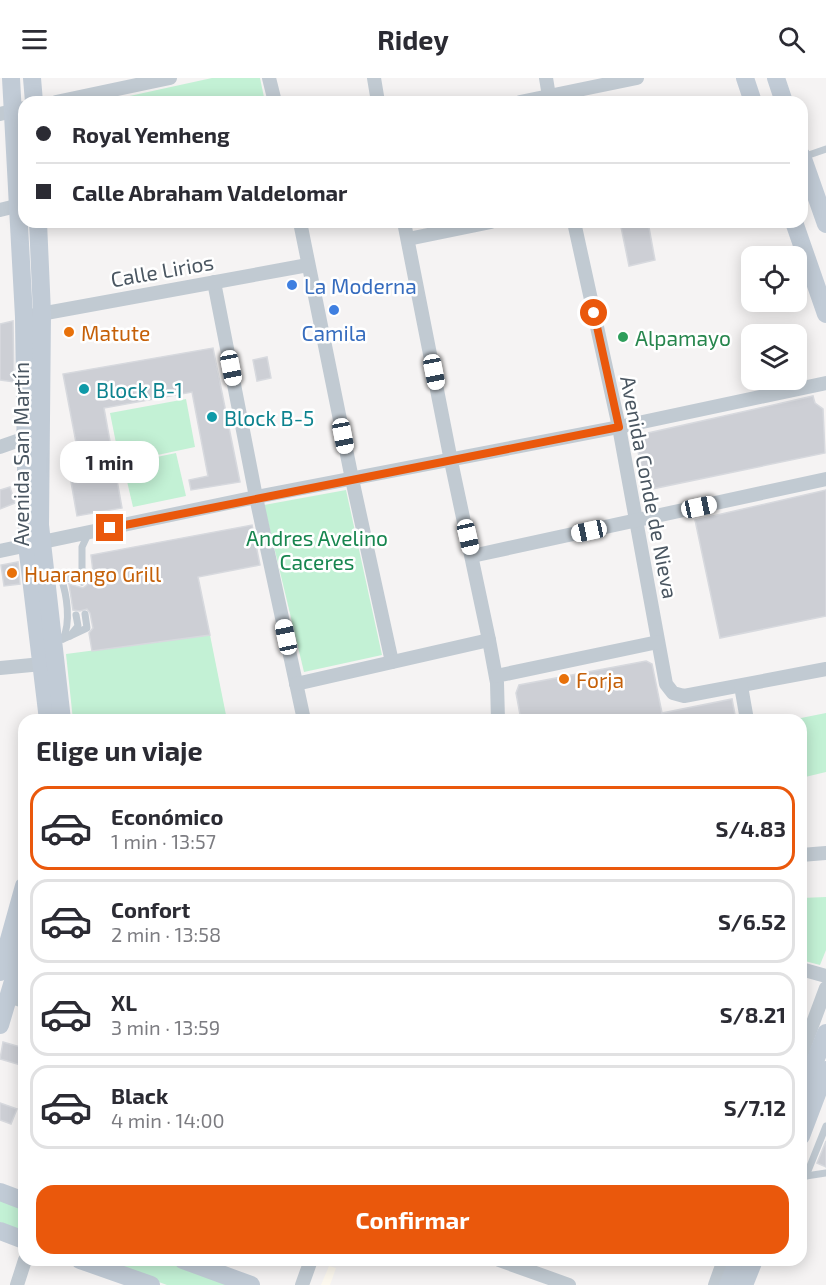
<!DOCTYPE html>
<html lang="es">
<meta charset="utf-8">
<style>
:root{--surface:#fff;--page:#f2f2f3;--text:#2b2b33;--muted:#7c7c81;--line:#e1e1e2;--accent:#ea580c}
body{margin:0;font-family:"Exo 2",sans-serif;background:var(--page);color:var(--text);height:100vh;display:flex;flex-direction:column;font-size:22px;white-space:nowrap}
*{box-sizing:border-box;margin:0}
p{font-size:20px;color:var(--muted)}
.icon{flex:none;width:33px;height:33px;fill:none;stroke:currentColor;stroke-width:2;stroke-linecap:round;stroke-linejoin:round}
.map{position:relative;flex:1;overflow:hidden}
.sheet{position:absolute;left:18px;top:636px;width:789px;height:552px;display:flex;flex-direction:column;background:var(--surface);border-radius:18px;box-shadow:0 3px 15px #0003}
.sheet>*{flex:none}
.guide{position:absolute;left:18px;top:18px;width:790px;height:132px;border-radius:18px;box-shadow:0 3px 15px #0003;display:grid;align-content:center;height:132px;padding:0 18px;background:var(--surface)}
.tools{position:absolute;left:741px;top:168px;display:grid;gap:12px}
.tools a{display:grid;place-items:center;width:66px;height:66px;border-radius:12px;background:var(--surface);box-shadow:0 3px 15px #0003;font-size:30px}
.end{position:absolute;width:27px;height:27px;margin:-14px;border:8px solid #ea580c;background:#fff;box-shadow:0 0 0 3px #fff}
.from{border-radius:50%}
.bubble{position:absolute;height:42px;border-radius:18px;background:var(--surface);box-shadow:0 3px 15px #0003;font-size:20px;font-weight:700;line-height:42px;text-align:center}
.car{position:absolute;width:18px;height:36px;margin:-18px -9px;border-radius:8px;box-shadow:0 0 4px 2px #0007;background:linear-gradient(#fff 24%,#345 0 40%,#fff 0 76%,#345 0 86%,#fff 0)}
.guide b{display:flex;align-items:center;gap:21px;height:57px;font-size:22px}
.guide b+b{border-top:2px solid var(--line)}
.guide i{width:15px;height:15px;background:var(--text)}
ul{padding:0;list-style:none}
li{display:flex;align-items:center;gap:18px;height:84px;margin:0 12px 9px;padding:0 6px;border:3px solid var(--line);border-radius:18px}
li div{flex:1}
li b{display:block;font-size:22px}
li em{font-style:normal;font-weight:700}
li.active{border-color:var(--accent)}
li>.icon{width:54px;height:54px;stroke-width:1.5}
h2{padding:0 18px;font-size:27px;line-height:72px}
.cta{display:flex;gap:12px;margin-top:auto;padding:12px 18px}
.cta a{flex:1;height:69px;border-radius:18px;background:var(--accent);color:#fff;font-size:24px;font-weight:700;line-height:69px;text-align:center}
header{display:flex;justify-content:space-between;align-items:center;height:78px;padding:0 18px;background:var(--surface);font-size:27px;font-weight:700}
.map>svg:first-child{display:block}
.commercial{fill:#fdf9ef}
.green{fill:#c3f1d5}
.building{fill:#cdcfd5;stroke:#d7d9de;stroke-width:1.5}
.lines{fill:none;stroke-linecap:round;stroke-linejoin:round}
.lane{stroke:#c1cad2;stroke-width:7}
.street{stroke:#c1cad2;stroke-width:14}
.secondary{stroke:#c1cbd6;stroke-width:18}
.route{stroke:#ea580c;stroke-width:8}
.shop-dot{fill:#3f7fe0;stroke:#fff;stroke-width:2}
.food-dot{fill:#e8710a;stroke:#fff;stroke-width:2}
.leisure-dot{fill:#2e9e5b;stroke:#fff;stroke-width:2}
.culture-dot{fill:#0f9aa8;stroke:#fff;stroke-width:2}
.labels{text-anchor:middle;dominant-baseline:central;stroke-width:5;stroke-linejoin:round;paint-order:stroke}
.street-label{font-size:21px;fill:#4a5661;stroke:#fff}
.shop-label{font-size:21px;fill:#366cbe;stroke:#fff;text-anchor:start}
.food-label{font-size:21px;fill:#c56008;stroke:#fff;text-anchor:start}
.leisure-label{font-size:21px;fill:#27864d;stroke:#fff;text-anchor:start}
.culture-label{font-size:21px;fill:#0d838f;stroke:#fff;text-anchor:start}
.park-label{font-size:21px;fill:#17864f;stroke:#fff}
</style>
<header><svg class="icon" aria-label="menu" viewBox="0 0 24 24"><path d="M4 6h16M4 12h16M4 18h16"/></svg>Ridey<svg class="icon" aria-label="search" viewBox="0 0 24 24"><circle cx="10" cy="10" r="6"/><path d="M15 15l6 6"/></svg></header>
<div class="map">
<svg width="826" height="1207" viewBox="0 0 826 1207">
<rect width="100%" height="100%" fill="#f5f3f3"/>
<path class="commercial" d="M329,1188L336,1190L330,1207H321Z"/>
<g class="green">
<path d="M212,0H260L265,24H102Z"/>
<path d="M186,321L195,369L120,385L110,335Z"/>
<path d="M176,375L186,418L133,429L123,386Z"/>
<path d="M346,412L382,577L304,594L264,427Z"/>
<path d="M210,557L227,642H73L66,576Z"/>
<path d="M826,635V694L801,700V642H791Z"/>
<path d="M826,819V872L820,887L801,882V820Z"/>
<path d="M0,1121L24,1130V1145L21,1153L0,1144Z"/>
<path d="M99,1182H167L235,1207H167Z"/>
</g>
<g class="building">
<path d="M620,144H648L655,182L629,188Z"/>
<path d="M13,243L14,304L0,302V246Z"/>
<path d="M213,270L240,404L191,412L189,402L208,398L192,314L104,330L122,430L77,438L70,398L82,396L63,296Z"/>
<path d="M267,279L271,300L257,303L253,282Z"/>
<path d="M813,318L815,325L823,331L825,375L647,412L635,361L639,357Z"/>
<path d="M10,409L15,425L0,431V412Z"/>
<path d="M826,412V538L720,560L695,442Z"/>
<path d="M252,447L260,487L198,499L210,557L92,573L89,555L93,550L90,535L87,531L80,533L73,532L69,506L83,510L87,507L88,503L94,502L91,477Z"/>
<path d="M18,484L20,506L4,508L1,487Z"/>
<path d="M646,583L652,586L662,635L732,621L736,642H521L516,615L519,607Z"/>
<path d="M3,964L24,970V988L0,981Z"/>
<path d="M0,1025L17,1031L11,1046L0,1042Z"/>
<path d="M826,1063V1089L817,1085Z"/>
</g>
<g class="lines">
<g class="lane">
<path d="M803,79L826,71"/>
<path d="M70,558L87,550L85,536"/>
<path d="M63,561C71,544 67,517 61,500L76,501L82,504V469L88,456"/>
<path d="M63,561L70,558L78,548L76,537"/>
<path d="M806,1098L826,1095"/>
<path d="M801,1100L806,1098L826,1048"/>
</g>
<g class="street">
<path d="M269,0L275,24"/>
<path d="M374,0L378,24"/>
<path d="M546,0L550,24"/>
<path d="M56,24L170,0"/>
<path d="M520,24L637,0"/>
<path d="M0,36L24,30"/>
<path d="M0,132L24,126"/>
<path d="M300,144L352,401L392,584"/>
<path d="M404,144L451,383L489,562L497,605L498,642"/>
<path d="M574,144L619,349L666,606L673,615L684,618L826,591"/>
<path d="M408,161L491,144"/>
<path d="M214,204L256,419L304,642"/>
<path d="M35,237L308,187"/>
<path d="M0,369L34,357"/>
<path d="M0,473L256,419L619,349L826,305"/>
<path d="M472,478L826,401"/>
<path d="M0,590L42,586"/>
<path d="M496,598L658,564"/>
<path d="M296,606L489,562"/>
<path d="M741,608L747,642"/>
<path d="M801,777L826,775"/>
<path d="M801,891L826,898"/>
<path d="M9,918L24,923"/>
<path d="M801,977L826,910"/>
<path d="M499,1182L569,1207"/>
<path d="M17,1207L25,1182"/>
<path d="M302,1207L311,1182"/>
<path d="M715,1207L724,1182"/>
</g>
<g class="secondary">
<path d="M11,0L24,239L27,467L48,642"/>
<path d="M32,0L34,24"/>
<path d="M745,0L753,24"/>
<path d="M776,0L784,24"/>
<path d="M802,78L826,146"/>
<path d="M38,144L42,235L40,447L62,642"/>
<path d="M794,144L826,236"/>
<path d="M0,894L24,808"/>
<path d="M0,947L24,866"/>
<path d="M801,1019L826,955"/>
<path d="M801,1058L826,992"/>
<path d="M0,1114L24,1123"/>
<path d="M0,1153L24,1162"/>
<path d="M80,1182L151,1207"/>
<path d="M183,1182L251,1207"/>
<path d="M728,1207L738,1182"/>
<path d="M744,1207L754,1182"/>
</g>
</g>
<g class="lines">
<path class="route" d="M110,450L619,349L594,235"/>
</g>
<g class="shop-dot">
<circle cx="292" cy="207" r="6"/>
<circle cx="334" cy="232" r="6"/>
</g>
<g class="food-dot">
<circle cx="69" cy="254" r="6"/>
<circle cx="12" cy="495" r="6"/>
<circle cx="564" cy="601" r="6"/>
</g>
<circle class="leisure-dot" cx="623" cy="259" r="6"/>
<g class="culture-dot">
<circle cx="84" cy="311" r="6"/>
<circle cx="212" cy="339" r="6"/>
</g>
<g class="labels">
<g class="street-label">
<text transform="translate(162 192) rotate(-10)">Calle Lirios</text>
<text transform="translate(20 376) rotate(-90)">Avenida San Martín</text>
<text transform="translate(650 409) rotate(79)">Avenida Conde de Nieva</text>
</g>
<g class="shop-label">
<text x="304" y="207">La Moderna</text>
<text x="334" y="254" text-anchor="middle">Camila</text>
</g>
<g class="food-label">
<text x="81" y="254">Matute</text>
<text x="24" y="495">Huarango Grill</text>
<text x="576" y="601">Forja</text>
</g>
<g class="leisure-label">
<text x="635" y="259">Alpamayo</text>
</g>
<g class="culture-label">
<text x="96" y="311">Block B-1</text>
<text x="224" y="339">Block B-5</text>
</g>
<g class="park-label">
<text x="317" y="459">Andres Avelino<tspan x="317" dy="24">Caceres</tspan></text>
</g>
</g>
</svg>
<div class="tools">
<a><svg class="icon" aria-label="locate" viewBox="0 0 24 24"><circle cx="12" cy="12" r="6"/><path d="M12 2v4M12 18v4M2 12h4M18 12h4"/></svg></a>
<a><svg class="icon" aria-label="layers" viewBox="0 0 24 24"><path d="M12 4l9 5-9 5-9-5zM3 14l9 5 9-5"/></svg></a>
</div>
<i class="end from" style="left:594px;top:235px"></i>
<i class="end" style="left:110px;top:450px"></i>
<div class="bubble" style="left:60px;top:363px;width:99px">1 min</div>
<i class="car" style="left:231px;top:290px;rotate:169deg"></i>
<i class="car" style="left:434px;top:294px;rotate:169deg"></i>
<i class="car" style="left:343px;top:358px;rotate:169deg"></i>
<i class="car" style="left:699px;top:429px;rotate:78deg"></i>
<i class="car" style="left:589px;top:453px;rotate:258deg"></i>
<i class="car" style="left:468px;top:459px;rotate:167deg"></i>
<i class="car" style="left:286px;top:559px;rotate:348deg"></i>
<div class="guide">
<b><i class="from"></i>Royal Yemheng</b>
<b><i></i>Calle Abraham Valdelomar</b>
</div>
<section class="sheet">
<h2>Elige un viaje</h2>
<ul>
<li class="active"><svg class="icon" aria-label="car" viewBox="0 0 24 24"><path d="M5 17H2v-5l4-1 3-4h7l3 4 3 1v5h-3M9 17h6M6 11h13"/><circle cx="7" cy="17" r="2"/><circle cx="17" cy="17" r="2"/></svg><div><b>Económico</b><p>1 min · 13:57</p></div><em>S/4.83</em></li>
<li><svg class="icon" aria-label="car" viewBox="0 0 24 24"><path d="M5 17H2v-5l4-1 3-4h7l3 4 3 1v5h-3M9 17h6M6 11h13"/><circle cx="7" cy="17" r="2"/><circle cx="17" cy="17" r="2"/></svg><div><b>Confort</b><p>2 min · 13:58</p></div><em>S/6.52</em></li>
<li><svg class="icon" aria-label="car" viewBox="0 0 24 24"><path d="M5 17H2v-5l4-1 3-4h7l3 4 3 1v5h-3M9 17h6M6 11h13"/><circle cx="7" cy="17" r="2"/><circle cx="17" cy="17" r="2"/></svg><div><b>XL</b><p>3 min · 13:59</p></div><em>S/8.21</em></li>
<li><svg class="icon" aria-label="car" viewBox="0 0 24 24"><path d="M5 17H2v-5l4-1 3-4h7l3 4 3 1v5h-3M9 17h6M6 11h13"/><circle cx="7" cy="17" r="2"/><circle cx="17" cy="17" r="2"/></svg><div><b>Black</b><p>4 min · 14:00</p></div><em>S/7.12</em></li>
</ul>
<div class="cta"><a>Confirmar</a></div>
</section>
</div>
